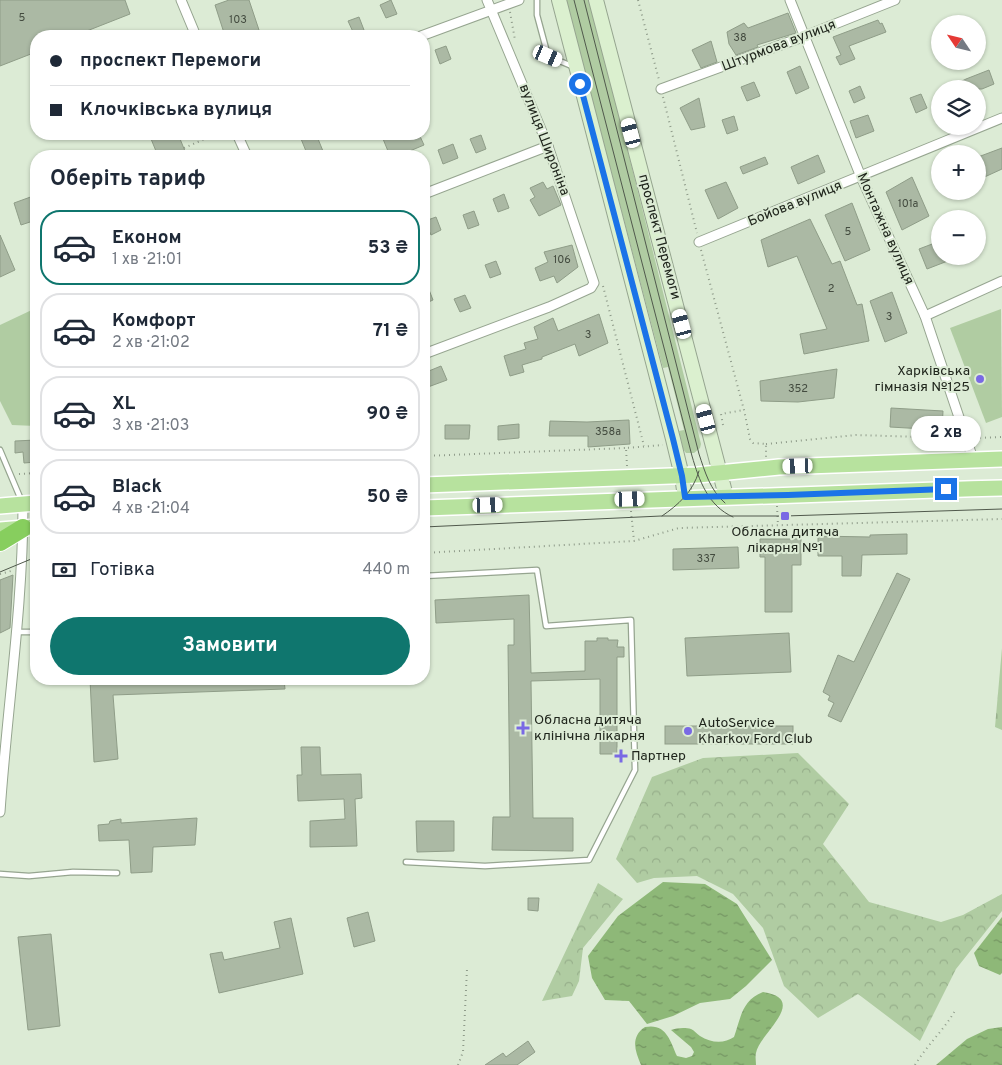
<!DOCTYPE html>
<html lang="uk">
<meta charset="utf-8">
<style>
:root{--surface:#fff;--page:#f6f6f7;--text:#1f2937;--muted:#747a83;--line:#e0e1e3;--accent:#0f766e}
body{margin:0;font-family:Overpass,sans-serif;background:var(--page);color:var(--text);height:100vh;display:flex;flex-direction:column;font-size:19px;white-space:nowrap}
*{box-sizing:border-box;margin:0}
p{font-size:16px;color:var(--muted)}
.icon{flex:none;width:28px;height:28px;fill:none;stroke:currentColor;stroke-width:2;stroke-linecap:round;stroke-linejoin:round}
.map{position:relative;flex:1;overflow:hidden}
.panel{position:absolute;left:30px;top:150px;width:400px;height:535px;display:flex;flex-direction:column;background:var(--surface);border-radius:20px;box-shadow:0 1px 4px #0004}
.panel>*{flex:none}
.top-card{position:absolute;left:30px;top:30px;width:400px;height:110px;border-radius:20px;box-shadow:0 1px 4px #0004;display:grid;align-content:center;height:110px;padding:0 20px;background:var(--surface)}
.needle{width:32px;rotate:305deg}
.tools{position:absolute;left:931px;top:15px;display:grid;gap:10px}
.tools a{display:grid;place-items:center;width:55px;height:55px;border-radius:50%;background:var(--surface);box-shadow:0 1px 4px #0004;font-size:25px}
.end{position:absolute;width:22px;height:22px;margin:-11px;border:6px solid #1a73e8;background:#fff;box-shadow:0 0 0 2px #fff}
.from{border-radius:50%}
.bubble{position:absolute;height:35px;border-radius:18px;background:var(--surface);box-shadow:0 1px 4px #0004;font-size:16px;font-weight:700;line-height:35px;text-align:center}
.car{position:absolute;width:15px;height:30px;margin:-15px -8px;border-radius:6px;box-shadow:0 0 4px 1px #0007;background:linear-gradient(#fff 24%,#345 0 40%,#fff 0 76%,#345 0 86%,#fff 0)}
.top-card b{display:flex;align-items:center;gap:18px;height:48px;font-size:19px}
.top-card b+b{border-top:1px solid var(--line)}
.top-card i{width:12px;height:12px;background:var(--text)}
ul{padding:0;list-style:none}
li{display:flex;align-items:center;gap:15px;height:75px;margin:0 10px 8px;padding:0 10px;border:2px solid var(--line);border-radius:20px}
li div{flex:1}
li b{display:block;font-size:19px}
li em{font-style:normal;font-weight:700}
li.on{border-color:var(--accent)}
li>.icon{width:45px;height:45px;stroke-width:1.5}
h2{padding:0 20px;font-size:22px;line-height:60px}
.pay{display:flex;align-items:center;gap:12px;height:55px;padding:0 20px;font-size:19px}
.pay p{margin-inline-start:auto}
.cta{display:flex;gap:10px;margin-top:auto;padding:10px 20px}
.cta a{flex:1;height:58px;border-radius:30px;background:var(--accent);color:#fff;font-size:20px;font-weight:700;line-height:58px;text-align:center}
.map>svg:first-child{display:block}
.grass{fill:#b0cca2}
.forest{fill:url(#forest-crowns)}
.cemetery{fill:url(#cemetery-stones)}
.water{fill:url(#water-ripples)}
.building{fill:#abb9a4;stroke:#8f9d88}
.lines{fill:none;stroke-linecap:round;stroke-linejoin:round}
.lane-casing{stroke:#96a590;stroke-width:7}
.street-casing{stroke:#96a590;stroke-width:11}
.secondary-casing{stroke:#96a590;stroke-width:16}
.primary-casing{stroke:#fff;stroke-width:18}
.highway-casing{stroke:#fff;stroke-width:20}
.path{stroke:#8f9b8a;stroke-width:2;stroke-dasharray:1 4;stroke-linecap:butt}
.lane{stroke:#fff;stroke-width:4.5}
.street{stroke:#fff;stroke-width:9}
.secondary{stroke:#dbf0cf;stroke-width:14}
.primary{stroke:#b7e29e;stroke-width:15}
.highway{stroke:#87ce5e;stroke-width:18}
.tram{stroke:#50594c;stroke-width:1}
.route{stroke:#1a73e8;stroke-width:6}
.poi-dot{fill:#7969e4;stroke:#dcebd5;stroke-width:2}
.labels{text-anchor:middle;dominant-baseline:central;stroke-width:4;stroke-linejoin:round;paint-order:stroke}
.number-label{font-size:11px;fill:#434b3f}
.street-label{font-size:14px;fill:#20261d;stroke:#dcebd5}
.poi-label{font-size:14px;fill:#20261d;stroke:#dcebd5;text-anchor:start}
</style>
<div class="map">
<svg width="1002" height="1065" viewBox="0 0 1002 1065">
<defs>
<pattern id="forest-crowns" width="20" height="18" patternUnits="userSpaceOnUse" patternTransform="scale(1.25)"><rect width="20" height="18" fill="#b0cca2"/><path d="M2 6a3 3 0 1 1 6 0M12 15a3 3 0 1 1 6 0" fill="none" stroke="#97af8b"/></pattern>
<pattern id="cemetery-stones" width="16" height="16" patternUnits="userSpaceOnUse" patternTransform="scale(1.25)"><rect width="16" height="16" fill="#b0cca2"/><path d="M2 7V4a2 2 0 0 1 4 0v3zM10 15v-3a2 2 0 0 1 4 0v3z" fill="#97af8b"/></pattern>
<pattern id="water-ripples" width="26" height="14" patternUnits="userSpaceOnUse" patternTransform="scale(1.25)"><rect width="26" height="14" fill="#8eb878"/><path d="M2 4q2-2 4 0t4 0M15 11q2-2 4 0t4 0" fill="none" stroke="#749562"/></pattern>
</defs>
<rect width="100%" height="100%" fill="#dcebd5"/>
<g class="grass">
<path d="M566,0H590L701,444L700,448L694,453H686L683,449L679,431L684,430L668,367L663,368Z"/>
<path d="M36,308V426L12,425L0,401V325Z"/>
<path d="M1001,309L1002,417L986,423L950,328Z"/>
</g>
<g class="forest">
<path d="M798,753L849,804L823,844L869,902L941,922L963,915L1002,894V911L956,969L920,1041L858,994L818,1018L784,986L763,928L733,894L697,876L654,878L637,883L616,859L652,777L703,758Z"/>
<path d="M598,883L623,899L583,948L579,981L572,996L542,1001Z"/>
</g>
<path class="cemetery" d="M1002,648V730L995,727Z"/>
<g class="water">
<path d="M663,882L705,884L737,904L772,960L746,986L730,999L700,1003L673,1016L647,1024L629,1001L605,1000L592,978L588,956L618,916Z"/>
<path d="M1002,917V973L1000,975L979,966L974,953Z"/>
<path d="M763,992C810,999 759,1034 756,1053C755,1057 756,1061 756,1065H641C635,1051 630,1037 645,1027C666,1023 670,1040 677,1056L686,1058L692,1056L694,1052L691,1047L671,1030C676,1028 685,1027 691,1029C694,1030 697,1034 700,1036C711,1043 724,1044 734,1037C741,1017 742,1000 763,992Z"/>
<path d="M1002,1027V1065H936L967,1039L988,1029Z"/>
</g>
<g class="building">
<path d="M0,0H125L130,14L74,36H36V52L0,66Z"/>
<path d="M229,0H249L261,36H225L215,5Z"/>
<path d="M391,0L397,14L386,18L380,5Z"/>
<path d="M788,13L796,33L757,45L758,47L736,55L729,44L727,32L744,23L748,28Z"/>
<path d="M359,17L364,30L354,34L348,21Z"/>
<path d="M878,20L880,24L882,23L886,32L849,46L855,59L840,65L836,57L841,55L833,37Z"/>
<path d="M711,41L717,62L701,68L692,50Z"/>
<path d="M446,46L451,59L440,64L435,50Z"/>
<path d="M800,66L809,88L796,94L787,72Z"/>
<path d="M989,70L994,84L982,89H946L966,79Z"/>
<path d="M754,82L760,96L747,101L741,87Z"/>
<path d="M860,86L865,98L854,103L849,91Z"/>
<path d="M921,94L927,108L916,113L910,98Z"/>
<path d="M699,98L705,127L691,130L680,108Z"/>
<path d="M868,115L874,131L856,138L850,121Z"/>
<path d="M734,116L738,130L727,134L722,120Z"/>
<path d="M149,134H178L187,156H158Z"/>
<path d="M299,134H316L325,156H308Z"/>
<path d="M381,134H419L424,145L398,156H390Z"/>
<path d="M481,135L486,149L476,153L470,139Z"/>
<path d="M453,144L458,158L443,164L438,150Z"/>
<path d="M1002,148V169L978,180V157Z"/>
<path d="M818,155L825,172L798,184L791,167Z"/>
<path d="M765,157L768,164L743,174L740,167Z"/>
<path d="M912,177L929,216L902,230L886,192Z"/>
<path d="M543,182L547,189L553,186L561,205L539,216L530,200L535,197L530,188Z"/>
<path d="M726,182L738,208L718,219L705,190Z"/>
<path d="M504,194L509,208L498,212L493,199Z"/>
<path d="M36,195V220L21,225L14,203Z"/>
<path d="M852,203L870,250L845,261L825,215Z"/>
<path d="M474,211L479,225L468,229L463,215Z"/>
<path d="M436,217L441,230L431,235L425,221Z"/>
<path d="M810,219L832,264L840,261L857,305L862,304L869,341L804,354L800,334L827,329L797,256L768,267L761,240Z"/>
<path d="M0,235L15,270L0,277Z"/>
<path d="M940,241V256L958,257L927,269L919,249Z"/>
<path d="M572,245L578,267L557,283L554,276L540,281L535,268L548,262L544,252Z"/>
<path d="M496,261L501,274L490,278L485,265Z"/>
<path d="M424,277L433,300L424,304Z"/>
<path d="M892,292L907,333L885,342L870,301Z"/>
<path d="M465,295L471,308L460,312L454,299Z"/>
<path d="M599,314L608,343L579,356L575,344L542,357V359L522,365L524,372L510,376L504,356L526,349L524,343L538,339L534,327L553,318L558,331Z"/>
<path d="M441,366L447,380L428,387L424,373Z"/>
<path d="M837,369L834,398L798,402L761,401L760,381Z"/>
<path d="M891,408L943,411L942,430L890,427Z"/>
<path d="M629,420L630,444L588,447V436H549L550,421L587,422Z"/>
<path d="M519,424V438L498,440V426Z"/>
<path d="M445,425H470L469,439H445Z"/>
<path d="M36,440V462L24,463L23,452L15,453V441Z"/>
<path d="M907,534V554L862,555L861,576H842V556H818V536L870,537V535Z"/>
<path d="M760,539H801V565H792V612H765V557H760Z"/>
<path d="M738,547L739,568L673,570V549Z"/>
<path d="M897,573L910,579L841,722L828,716L834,703L828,700L830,696L823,692L838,655L854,662Z"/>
<path d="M13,575L10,628L0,633V580Z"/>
<path d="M529,595L531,673L585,671V641H597V638H608V640H618L617,647H624V657H617V754H600V679L531,681L533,818H573V851L492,850L493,817H510L508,645H514V619L436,623L435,600Z"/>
<path d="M789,633L791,672L687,676L685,638Z"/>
<path d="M90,679H284L285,689L113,695L118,759L94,762Z"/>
<rect x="665" y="726" width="128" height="18"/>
<path d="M301,747H320L321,775L361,774L362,798L355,799L357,846L310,847V821L345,819L344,799L298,801L297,775H302Z"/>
<path d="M197,818L195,845L153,847L152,872L131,873L129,840L99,841L98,825L109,824L110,821L121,819V823Z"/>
<path d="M416,821H454V851L417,852Z"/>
<path d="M528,898H539L538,911L528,910Z"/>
<path d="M368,912L375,941L354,947L347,918Z"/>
<path d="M291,918L303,974L219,993L210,954L222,952L224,960L280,948L274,922Z"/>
<path d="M51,934L60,1026L28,1030L18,937Z"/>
<path d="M528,1041L535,1052L517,1065H485L503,1053L506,1057Z"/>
</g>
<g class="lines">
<defs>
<g id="lane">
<path d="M537,0V15L548,56L574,67"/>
<path d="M0,450L22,502"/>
<path d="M17,632H36"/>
<path d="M406,862L485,866L589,860L635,770L631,620L546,626L537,570L424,576"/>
<path d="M0,874L29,876L73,872L117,873"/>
</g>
<g id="street">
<path d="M181,0L196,36"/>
<path d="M790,0L861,177L925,316L973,459"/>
<path d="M421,36L519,0"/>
<path d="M661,89L805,36L895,0"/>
<path d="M237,134L247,156"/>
<path d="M424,194L548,146"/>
<path d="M699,242L1002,118"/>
<path d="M925,316L1002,281"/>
<path d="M424,354L549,307L591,288L594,283L548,146L487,0"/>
<path d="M0,812C7,709 23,607 23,504"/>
</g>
<g id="secondary">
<path d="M559,0L673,439L682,476L685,497"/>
<path d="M596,0L726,496"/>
</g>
<g id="primary">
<path d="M424,485L698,475L779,467L1002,459"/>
<path d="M0,506L36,503"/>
<path d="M424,508C616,500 809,493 1002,488"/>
<path d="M0,530L36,527"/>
</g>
<path id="highway" d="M0,542L23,528"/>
</defs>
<use href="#lane" class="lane-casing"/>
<use href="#street" class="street-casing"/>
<use href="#secondary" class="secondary-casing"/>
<use href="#primary" class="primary-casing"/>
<use href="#highway" class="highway-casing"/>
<g class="path">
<path d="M638,0L659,80"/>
<path d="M510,12L515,40"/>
<path d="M663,97L697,233"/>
<path d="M184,148L216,134"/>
<path d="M701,250L744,410L750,439L753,443L766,444V457"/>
<path d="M603,286L644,446"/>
<path d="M723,425L721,414L744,410"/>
<path d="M975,438L1002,437"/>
<path d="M766,444L856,435L955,438"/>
<path d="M424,456L626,448"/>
<path d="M627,466L626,448L663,445"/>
<path d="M19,474L36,473"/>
<path d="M777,506L778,526"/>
<path d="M631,511L634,541"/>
<path d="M424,553L634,541L679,528L1002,519"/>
<path d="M0,574L11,571"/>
<path d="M458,1065L463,1052L467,969"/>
<path d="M915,1065C927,1045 945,1029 956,1009"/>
</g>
<use href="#lane" class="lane"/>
<use href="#street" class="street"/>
<use href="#secondary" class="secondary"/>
<use href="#primary" class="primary"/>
<use href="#highway" class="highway"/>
<g class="tram">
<path d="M574,0L692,456C699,480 708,506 733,517"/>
<path d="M584,0L699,454C705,472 710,490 725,503"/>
<path d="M662,516C678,505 693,492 699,471"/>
<path d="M424,527L661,516H785L1002,509"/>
<path d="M0,572L36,557"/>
</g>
</g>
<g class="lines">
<path class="route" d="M580,84L673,439L682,476L685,497L788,495L946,489"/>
</g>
<g class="poi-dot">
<circle cx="980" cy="379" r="5"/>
<rect x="780" y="511" width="10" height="10" rx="2.5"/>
<path d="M520.5 720.5h5v5h5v5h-5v5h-5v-5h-5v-5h5z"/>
<circle cx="688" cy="731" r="5"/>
<path d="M618.5 748.5h5v5h5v5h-5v5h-5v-5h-5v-5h5z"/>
</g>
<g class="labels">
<g class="number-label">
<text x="22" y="18">5</text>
<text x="238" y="20">103</text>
<text x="740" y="38">38</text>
<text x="908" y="204">101а</text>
<text x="848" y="232">5</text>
<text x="562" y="260">106</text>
<text x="831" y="289">2</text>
<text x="889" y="317">3</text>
<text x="588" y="335">3</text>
<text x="798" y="389">352</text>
<text x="608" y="432">358а</text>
<text x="706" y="559">337</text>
</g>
<g class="street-label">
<text transform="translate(779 46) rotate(-21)">Штурмова вулиця</text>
<text transform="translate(544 140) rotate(69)">вулиця Широніна</text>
<text transform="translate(795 204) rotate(-22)">Бойова вулиця</text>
<text transform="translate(885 229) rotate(66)">Монтажна вулиця</text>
<text transform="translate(659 237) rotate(75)">проспект Перемоги</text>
</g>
<g class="poi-label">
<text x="970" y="371" text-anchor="end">Харківська<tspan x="970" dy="16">гімназія №125</tspan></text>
<text x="785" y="532" text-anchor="middle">Обласна дитяча<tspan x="785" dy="16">лікарня №1</tspan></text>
<text x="534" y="720">Обласна дитяча<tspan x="534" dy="16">клінічна лікарня</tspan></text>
<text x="698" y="723">AutoService<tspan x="698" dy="16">Kharkov Ford Club</tspan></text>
<text x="631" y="756">Партнер</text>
</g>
</g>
</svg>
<div class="tools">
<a><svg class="needle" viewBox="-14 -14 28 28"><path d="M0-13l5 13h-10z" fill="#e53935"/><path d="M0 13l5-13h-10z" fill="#747a83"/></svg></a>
<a><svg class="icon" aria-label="layers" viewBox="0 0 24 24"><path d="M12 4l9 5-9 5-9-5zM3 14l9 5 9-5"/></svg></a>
<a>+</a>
<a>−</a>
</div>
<i class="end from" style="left:580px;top:84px"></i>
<i class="end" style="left:946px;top:489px"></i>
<div class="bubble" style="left:911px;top:416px;width:70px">2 хв</div>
<i class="car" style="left:548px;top:56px;rotate:113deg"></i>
<i class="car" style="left:631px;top:133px;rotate:345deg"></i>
<i class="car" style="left:682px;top:324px;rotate:345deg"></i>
<i class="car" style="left:706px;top:419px;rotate:345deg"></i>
<i class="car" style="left:798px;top:466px;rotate:268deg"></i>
<i class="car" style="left:630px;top:499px;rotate:88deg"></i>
<i class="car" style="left:488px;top:505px;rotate:88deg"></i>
<div class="top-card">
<b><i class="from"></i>проспект Перемоги</b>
<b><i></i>Клочківська вулиця</b>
</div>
<section class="panel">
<h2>Оберіть тариф</h2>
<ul>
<li class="on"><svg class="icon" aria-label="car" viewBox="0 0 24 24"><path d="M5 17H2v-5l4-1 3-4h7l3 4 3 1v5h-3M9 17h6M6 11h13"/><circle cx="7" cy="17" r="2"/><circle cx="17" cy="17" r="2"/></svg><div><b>Економ</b><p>1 хв · 21:01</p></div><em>53 ₴</em></li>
<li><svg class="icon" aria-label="car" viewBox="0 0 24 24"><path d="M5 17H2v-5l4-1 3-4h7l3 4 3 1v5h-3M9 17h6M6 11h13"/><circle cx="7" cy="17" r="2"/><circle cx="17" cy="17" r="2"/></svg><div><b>Комфорт</b><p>2 хв · 21:02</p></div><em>71 ₴</em></li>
<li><svg class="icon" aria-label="car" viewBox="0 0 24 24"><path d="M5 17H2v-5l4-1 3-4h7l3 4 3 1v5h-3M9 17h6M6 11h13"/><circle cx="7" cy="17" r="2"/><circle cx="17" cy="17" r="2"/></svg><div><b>XL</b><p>3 хв · 21:03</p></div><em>90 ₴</em></li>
<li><svg class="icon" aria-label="car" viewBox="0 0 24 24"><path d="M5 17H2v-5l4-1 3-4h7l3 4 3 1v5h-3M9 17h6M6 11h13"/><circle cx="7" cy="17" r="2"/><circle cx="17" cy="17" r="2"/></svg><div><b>Black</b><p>4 хв · 21:04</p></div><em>50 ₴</em></li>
</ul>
<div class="pay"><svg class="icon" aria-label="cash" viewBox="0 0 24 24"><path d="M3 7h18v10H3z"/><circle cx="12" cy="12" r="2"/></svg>Готівка<p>440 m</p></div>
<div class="cta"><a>Замовити</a></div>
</section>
</div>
